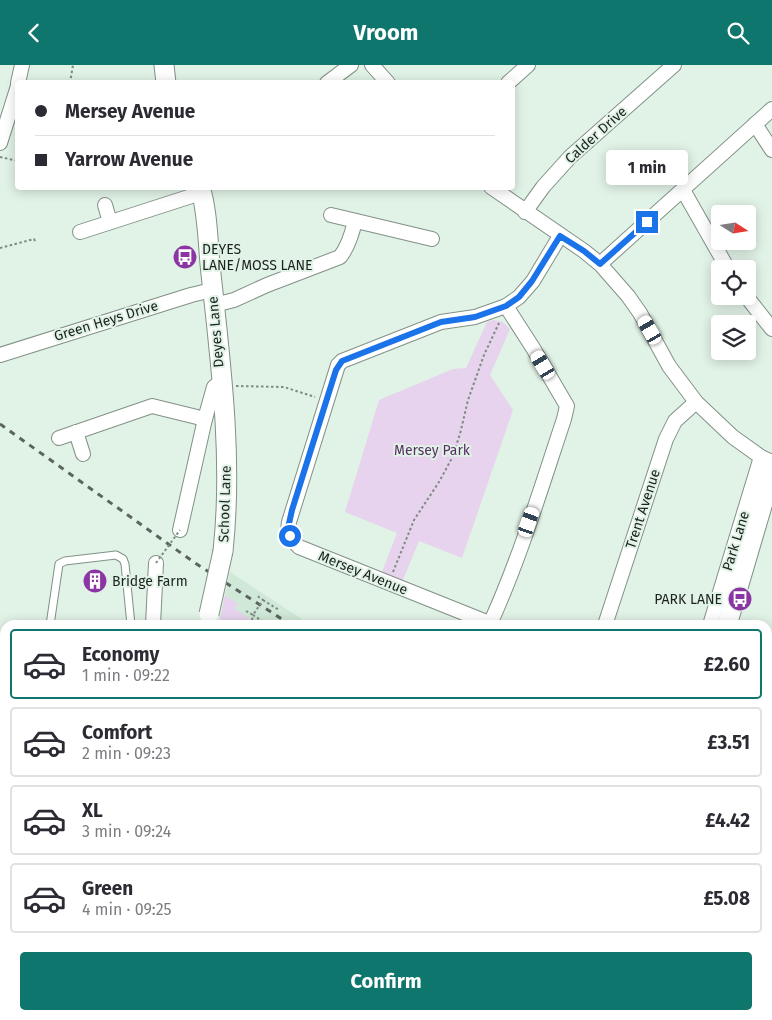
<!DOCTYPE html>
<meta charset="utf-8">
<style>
:root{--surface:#fff;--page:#f2f2f3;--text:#2b2b33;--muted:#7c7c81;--line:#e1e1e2;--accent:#0f766e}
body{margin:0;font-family:"Fira Sans",sans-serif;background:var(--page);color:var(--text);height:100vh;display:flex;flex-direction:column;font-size:19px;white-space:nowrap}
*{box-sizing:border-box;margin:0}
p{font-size:16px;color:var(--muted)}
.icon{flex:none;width:28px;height:28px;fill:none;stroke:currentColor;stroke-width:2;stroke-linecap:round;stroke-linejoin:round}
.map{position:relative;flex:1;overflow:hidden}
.sheet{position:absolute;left:0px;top:555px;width:772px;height:400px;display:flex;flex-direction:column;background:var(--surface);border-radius:15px 15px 0 0;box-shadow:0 2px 12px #0003}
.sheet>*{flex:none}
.banner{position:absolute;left:15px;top:15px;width:500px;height:110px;border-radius:5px;box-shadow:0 2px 12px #0003;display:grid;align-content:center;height:110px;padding:0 20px;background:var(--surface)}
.needle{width:32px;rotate:102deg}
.tools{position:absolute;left:711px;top:140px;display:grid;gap:10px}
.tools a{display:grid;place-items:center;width:45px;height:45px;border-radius:5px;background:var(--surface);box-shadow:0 2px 12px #0003;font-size:25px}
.end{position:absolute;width:22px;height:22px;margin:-11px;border:6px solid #1a73e8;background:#fff;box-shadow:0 0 0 2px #fff}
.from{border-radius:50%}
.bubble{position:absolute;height:35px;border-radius:5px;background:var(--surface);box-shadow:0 2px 12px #0003;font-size:16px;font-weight:700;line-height:35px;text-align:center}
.car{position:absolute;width:15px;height:30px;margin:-15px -8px;border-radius:6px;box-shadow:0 0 4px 1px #0007;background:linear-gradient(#fff 24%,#345 0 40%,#fff 0 76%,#345 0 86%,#fff 0)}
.banner b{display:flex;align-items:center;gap:18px;height:48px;font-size:19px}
.banner b+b{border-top:1px solid var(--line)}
.banner i{width:12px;height:12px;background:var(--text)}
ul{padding:9px 0 0;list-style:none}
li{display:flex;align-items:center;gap:15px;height:70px;margin:0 10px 8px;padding:0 10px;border:2px solid var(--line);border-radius:5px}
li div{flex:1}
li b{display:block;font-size:19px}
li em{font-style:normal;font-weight:700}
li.on{border-color:var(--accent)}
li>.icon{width:45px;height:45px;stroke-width:1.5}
.action{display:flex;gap:10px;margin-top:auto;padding:10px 20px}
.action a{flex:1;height:58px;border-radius:5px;background:var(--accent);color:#fff;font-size:20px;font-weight:700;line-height:58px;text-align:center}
header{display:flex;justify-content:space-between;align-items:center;height:65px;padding:0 20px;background:var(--accent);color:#fff;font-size:22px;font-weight:700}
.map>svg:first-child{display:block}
.built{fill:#d0e8d7}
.green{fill:#e7d3ed}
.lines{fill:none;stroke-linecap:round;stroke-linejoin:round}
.lane-casing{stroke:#829186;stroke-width:9}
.street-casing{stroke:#829186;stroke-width:16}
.secondary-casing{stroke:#829186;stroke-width:21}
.path{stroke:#7e8a82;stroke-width:2;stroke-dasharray:2.5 2.5;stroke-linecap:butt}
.lane{stroke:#fff;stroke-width:7}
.street{stroke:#fff;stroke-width:14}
.secondary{stroke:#fff;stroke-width:19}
.rail{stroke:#5b655e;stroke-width:3;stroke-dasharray:6 6;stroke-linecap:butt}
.secondary-bridge-casing{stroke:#829186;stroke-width:21;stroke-linecap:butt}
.path-bridge{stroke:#7e8a82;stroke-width:2;stroke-dasharray:2.5 2.5;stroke-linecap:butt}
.secondary-bridge{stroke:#fff;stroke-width:19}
.route{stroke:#1a73e8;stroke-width:6}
.labels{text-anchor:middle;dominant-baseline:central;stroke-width:4;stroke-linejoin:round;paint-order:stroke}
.street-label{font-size:14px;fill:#1c221e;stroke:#e1f2e6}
.poi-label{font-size:14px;fill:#1c221e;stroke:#e1f2e6;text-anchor:start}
.park-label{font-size:14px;fill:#573163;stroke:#e1f2e6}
</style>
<header><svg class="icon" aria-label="back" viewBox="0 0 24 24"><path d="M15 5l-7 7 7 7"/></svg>Vroom<svg class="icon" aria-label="search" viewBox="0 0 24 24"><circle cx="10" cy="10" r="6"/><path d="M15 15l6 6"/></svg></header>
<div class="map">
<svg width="772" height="955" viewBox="0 0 772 955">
<rect width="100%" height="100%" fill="#e1f2e6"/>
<path class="built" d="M230,507L311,560H229L220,554Z"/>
<g class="green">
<path d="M494,255L503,257L510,264L490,310L513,345L462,493L419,476L403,515L382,507L397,468L345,447L379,335L453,304L466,303L487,257Z"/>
<path d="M225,530L238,539L235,544L259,560H229L220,554Z"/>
<path d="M5,861V885L0,894V862Z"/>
</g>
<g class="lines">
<defs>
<g id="lane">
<path d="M50,560L59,499L65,496L116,490L123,494L125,499L131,560"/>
<path d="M768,901L772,904"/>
<path d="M643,955L646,950"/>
</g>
<g id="street">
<path d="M372,0L388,18"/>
<path d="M18,18L22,0"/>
<path d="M327,18L351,0"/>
<path d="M508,18L528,0"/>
<path d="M755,59L772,85"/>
<path d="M0,78L18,21"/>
<path d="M491,122L584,186L600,199L628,231L640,248L669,301L696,337L733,372L761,392L772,397"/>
<path d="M683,125L728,204"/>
<path d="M105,140L110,157"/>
<path d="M525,147L543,122L570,92L674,0"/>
<path d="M331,150L432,174"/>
<path d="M80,167L201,128"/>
<path d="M600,199L772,44"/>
<path d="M746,231L772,264"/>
<path d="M214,240L234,235L267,220L340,192C348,182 352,169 355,156"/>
<path d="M0,290L191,230L212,225"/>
<path d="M76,367L83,389"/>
<path d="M59,373L152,341L205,354"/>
<path d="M180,465L205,354L214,322L221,317"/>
<path d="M490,559C520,493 541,423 564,354L567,341L533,283L506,241"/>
<path d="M153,560L156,498"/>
<path d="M494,560L299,482C291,475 287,467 289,457L338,300L342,296L441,257L475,252L506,241L519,232L533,216L560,171"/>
<path d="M605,560L666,374L675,356L696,337"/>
<path d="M710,560L761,392"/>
<path d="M126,950L137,955"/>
<path d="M707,953L710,955"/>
<path d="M50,955L53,950"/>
<path d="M171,955L173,950"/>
<path d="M360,955L363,950"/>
<path d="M482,955L486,950"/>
</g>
<g id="secondary">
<path d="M164,0L166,18"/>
<path d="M200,122C208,146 208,183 211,209C221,300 233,395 223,486"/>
<path d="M727,560L772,407"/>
<path d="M0,931L5,923"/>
<path d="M564,955L566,950"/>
</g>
</defs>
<use href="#lane" class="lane-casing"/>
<use href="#street" class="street-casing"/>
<use href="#secondary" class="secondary-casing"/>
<g class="path">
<path d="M70,18L73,0"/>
<path d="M0,92L18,96"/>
<path d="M0,183L34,174L36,178"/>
<path d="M236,321L284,322L315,332"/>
<path d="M393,507L414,455L439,417L452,393L460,369L468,335L484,290L499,258"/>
<path d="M263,535L279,545"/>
<path d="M251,560L253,550L268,560"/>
<path d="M0,614L5,613"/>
</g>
<use href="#lane" class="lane"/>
<use href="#street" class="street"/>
<use href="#secondary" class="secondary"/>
<g class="rail">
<path d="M0,359L195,498L291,560"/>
<path d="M768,870L772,873"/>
</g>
<defs>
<path id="secondary-bridge" d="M209,549L223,486"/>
</defs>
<use href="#secondary-bridge" class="secondary-bridge-casing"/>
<g class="path-bridge">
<path d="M156,498L180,465"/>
<path d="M246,546L253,550L263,535L256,530"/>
</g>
<use href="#secondary-bridge" class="secondary-bridge"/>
</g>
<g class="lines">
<path class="route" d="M290,471L288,463L292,445L336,305L342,296L441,257L475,252L506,241L519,232L532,216L560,171L584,186L600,199L647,157"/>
</g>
<defs>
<symbol id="bus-disc" viewBox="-11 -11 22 22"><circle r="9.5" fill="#8a35a3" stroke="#e1f2e6"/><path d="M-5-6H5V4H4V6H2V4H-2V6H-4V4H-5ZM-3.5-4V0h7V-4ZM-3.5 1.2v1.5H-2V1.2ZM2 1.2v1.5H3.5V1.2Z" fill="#fff"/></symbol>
<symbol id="building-disc" viewBox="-11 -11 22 22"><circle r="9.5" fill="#8a35a3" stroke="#e1f2e6"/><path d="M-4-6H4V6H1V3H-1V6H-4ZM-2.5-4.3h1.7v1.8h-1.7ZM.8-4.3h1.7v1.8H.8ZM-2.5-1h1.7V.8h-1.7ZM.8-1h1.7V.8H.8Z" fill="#fff"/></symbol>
</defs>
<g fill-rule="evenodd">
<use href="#bus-disc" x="171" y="178" width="28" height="28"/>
<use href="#building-disc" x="81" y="502" width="28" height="28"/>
<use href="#bus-disc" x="726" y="520" width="28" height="28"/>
</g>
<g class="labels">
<g class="street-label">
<text transform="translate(596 70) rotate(-42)">Calder Drive</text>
<text transform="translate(106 256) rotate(-17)">Green Heys Drive</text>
<text transform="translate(216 267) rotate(-95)">Deyes Lane</text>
<text transform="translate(225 439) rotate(-88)">School Lane</text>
<text transform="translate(643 444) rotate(-72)">Trent Avenue</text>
<text transform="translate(736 476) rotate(-73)">Park Lane</text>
<text transform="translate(363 508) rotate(22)">Mersey Avenue</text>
</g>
<g class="poi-label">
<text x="202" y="184">DEYES<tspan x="202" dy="16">LANE/MOSS LANE</tspan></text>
<text x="112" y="516">Bridge Farm</text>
<text x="722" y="534" text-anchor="end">PARK LANE</text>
</g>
<g class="park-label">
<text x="432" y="385">Mersey Park</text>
</g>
</g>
</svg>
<div class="tools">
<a><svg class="needle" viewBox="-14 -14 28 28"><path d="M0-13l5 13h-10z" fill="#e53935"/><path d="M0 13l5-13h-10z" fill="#7c7c81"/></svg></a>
<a><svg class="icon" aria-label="locate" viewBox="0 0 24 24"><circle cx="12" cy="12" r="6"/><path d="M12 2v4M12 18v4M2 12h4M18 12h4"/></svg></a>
<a><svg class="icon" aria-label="layers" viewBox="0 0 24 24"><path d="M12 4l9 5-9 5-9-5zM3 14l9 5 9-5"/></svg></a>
</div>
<i class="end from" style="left:290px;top:471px"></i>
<i class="end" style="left:647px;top:157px"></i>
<div class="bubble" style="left:606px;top:85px;width:82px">1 min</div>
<i class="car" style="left:650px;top:265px;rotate:330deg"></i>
<i class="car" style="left:543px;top:300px;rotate:329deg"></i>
<i class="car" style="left:529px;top:457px;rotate:19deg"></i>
<div class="banner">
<b><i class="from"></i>Mersey Avenue</b>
<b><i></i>Yarrow Avenue</b>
</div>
<section class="sheet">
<ul>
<li class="on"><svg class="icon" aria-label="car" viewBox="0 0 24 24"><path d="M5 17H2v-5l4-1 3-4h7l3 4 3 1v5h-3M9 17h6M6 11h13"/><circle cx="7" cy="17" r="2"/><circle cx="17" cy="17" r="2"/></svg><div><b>Economy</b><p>1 min · 09:22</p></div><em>£2.60</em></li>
<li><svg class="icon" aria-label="car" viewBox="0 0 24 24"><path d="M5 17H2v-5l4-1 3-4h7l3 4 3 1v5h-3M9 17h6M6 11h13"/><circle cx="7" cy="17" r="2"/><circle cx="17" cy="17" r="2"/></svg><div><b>Comfort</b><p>2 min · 09:23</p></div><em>£3.51</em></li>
<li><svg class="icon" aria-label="car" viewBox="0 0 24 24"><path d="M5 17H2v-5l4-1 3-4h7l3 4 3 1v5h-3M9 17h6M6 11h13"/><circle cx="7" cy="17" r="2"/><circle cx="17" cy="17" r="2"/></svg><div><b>XL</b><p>3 min · 09:24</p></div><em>£4.42</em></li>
<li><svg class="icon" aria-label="car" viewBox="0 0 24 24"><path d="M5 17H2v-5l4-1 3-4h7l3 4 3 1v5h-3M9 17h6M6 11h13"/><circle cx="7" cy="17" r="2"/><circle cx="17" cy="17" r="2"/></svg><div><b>Green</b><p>4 min · 09:25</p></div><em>£5.08</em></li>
</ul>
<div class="action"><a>Confirm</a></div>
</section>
</div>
